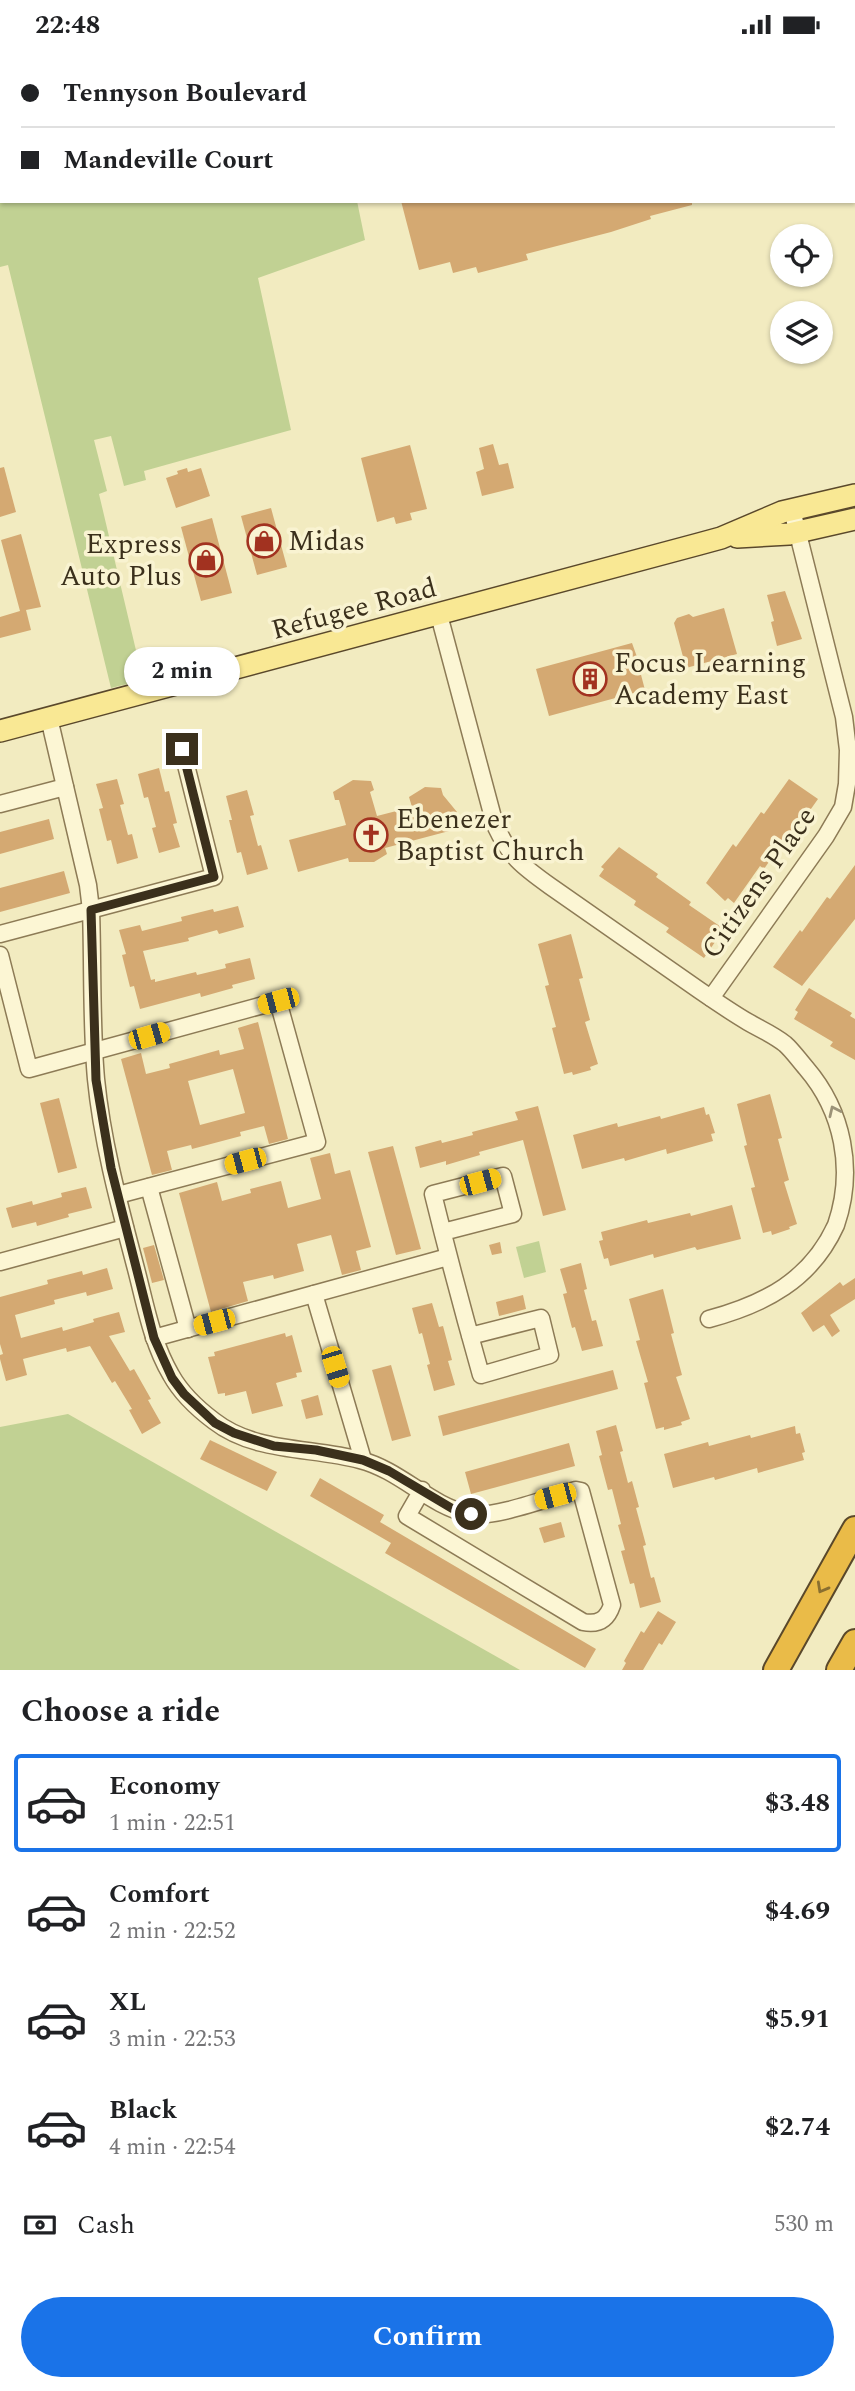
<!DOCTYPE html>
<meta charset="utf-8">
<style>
:root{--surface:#fff;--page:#f6f6f6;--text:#202124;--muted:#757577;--line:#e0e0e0;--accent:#1a73e8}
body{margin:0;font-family:Spectral,serif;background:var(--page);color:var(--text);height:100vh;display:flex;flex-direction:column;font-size:26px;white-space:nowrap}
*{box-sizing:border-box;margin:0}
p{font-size:23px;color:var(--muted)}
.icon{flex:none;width:38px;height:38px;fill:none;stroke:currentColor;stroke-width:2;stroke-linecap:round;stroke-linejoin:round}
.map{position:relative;height:1621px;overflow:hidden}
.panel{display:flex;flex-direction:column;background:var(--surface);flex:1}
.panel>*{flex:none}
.guide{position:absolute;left:0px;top:0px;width:856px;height:154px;box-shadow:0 2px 5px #0004;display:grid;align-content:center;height:154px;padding:0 21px;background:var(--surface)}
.controls{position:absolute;left:770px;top:175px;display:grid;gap:14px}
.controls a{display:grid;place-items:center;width:63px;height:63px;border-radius:50%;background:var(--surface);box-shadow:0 2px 5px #0004;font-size:35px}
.end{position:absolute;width:32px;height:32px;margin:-16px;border:9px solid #3b301c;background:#fff;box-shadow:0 0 0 4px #fff}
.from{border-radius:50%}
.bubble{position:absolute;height:49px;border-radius:24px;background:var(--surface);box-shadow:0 2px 5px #0004;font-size:23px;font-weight:700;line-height:49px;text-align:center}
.car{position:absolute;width:21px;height:42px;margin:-21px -10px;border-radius:9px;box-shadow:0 0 5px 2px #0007;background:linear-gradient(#f5c518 24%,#345 0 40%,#f5c518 0 76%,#345 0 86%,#f5c518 0)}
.guide b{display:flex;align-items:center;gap:24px;height:66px;font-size:26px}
.guide b+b{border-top:2px solid var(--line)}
.guide i{width:18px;height:18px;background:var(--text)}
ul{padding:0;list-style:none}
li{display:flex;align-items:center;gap:21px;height:98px;margin:0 14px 10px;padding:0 7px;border:4px solid transparent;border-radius:7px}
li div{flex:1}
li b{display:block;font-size:26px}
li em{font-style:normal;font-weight:700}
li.active{border-color:var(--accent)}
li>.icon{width:63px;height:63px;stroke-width:1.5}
h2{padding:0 21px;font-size:32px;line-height:84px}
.pay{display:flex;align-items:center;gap:18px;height:77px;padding:0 21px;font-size:26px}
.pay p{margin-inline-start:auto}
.cta{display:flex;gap:14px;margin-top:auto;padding:14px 21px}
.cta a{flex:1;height:80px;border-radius:42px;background:var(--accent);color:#fff;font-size:28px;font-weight:700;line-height:80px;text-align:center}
.status{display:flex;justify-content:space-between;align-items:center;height:49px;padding:0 35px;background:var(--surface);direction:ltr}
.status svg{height:19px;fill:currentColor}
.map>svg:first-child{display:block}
.green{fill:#c1d193}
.building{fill:#d4a972;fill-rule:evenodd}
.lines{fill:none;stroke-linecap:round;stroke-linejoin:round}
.minor-casing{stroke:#8d7b56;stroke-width:19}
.major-casing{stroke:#5a482b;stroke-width:24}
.highway-casing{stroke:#5a482b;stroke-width:28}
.minor{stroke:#fcf6d4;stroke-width:16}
.major{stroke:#f9e894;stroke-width:21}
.highway{stroke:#eabb48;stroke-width:24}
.oneway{stroke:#9c9378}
.oneway2{stroke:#8a6f30}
.route{stroke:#3b301c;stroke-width:9}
.labels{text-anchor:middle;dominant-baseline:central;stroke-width:7;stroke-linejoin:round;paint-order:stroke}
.poi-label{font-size:28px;fill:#3b301c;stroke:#f9f3d1;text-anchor:start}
.street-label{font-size:28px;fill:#3b301c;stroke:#f9f3d1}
</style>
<div class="status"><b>22:48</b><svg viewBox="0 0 49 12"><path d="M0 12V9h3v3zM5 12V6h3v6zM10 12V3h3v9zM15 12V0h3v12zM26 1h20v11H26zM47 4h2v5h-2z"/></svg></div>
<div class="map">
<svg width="855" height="1621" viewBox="0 0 855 1621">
<rect width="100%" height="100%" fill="#f2ebc0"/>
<g class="green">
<path d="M0,0H578L572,2H2V152H357L365,191L258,229L291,381L144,422L146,431L124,437L111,387L94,391L107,442L99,445L143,631L111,639L8,216L0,218Z"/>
<path d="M539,1192L546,1223L524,1229L516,1198Z"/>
<path d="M68,1365L520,1621H0V1378Z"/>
</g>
<g class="building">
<path d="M401,152H692V156L650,167L651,170L611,183L526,205L528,211L478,224L476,218L453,224L450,213L419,221Z"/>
<path d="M493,395L499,416L508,414L514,439L482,447L476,423L484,420L479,399Z"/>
<path d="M410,396L427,460L410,464L412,471L396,475L394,468L377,473L361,409Z"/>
<path d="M4,418L16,463L0,468V419Z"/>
<path d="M187,419L188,423L201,419L210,447L176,459L166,429L178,425L177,422Z"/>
<path d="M271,459L287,518L257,526L241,467Z"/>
<path d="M212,469L232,544L201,552L181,478Z"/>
<path d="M21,485L41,558L26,561L31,581L0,589V568L20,562L1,491Z"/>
<path d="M785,542L802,590L777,597L771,573L774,572L767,546Z"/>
<path d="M724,559L737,605L686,619L674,574L677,569L689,565L693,568Z"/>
<path d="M632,594L642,622H640L645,641L549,667L536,620Z"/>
<path d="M159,719L165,743L169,742L177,774L173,775L180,798L159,804L152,779L156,778L148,748L144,749L138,725Z"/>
<path d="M117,730L124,755L120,756L128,786L132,785L138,809L117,815L111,791L107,792L99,760L103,759L96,735Z"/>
<path d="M789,730L818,750L791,788L788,785L764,820L760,817L734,854L728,849L725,852L706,834L733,795L736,798L761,763L764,765Z"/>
<path d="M353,731L371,732L374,741L370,743L377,767L412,758L409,748L425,738L441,739L443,746L457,763L453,781L385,799L387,805L374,813H349L348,809L298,823L289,791L346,776L339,751H335L333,743Z"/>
<path d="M247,741L254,766L250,767L258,797L261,796L268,820L247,826L241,803L237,804L229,771H232L226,747Z"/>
<path d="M49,770L54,790L0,805V783Z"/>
<path d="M619,798L658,825L656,828L691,853L689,856L724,880L704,909L666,883L669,879L634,856L636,852L599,827L604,820L601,818Z"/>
<path d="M855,816V870L802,937L773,918L800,881L802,883L827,848L830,850Z"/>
<path d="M64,822L70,844L0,863V839Z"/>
<path d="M238,857L244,878L219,885L217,881L188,889L189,892L143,902L151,931L155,930V933L196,923L197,926L226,919L225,915L250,909L255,930L232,936L233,939L201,948L200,944L140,960L134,937L130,938L122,906L126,905L119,881L140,876L142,882L182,872L181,868L213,860L214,863Z"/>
<path d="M571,885L583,929L579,930L590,971L585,973L598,1015L590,1018L591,1021L573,1026L572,1023L564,1025L552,979L556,978L545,937L549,936L538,895Z"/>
<path d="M809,939L852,964L850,967L855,970V1011L830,997L833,993L794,970L798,963L795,961Z"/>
<path d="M258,973L288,1090L269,1095L264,1077L240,1083L241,1087L192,1100L191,1096L167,1102L172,1121L152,1126L121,1010L141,1004L146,1025L170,1019L169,1015L219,1001L220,1006L244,1000L238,979ZM233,1020L245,1064L200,1076L188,1032Z"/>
<path d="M770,1045L782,1089L778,1090L789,1131L784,1133L797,1175L789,1178L790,1180L772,1186L771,1182L763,1184L751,1139L755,1138L744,1097L747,1096L737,1055Z"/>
<path d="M59,1049L77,1119L58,1124L40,1054Z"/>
<path d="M538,1057L566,1161L543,1167L523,1091L479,1103L480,1106L446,1116V1112L420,1119L415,1098L441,1091L442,1094L473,1086L472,1083L518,1071L515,1063Z"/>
<path d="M704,1058L706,1066L709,1065L715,1084L711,1085L713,1092L667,1105L666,1100L625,1112L624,1109L582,1120L573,1086L617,1074L618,1078L660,1067L661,1070Z"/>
<path d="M393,1097L421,1200L396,1206L368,1103Z"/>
<path d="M330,1104L335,1125L350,1121L371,1198L356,1202L361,1221L342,1226L331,1186L297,1195L304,1222L274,1230L273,1226L243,1233L248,1252L211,1263L179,1144L217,1133L222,1152L251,1144L250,1140L281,1132L288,1159L321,1150L310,1109Z"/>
<path d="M86,1138L92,1159L68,1165L69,1168L37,1177L36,1173L12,1179L6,1159L32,1152L33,1156L62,1148L61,1144Z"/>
<path d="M732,1156L741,1190L697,1201L695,1198L654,1209L653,1205L610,1217L608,1209L604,1210L599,1192L603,1191L601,1183L647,1171L648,1174L690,1164L691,1167Z"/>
<path d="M500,1193L502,1204L492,1206L489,1196Z"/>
<path d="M154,1196L164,1231L152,1234L143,1199Z"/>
<path d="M581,1214L587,1240L584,1241L592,1272L596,1271L603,1297L582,1302L575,1278L572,1279L563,1245L567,1244L560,1220Z"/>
<path d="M107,1219L113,1240L87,1247L86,1243L54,1251L55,1255L15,1266L21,1289L62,1278L63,1282L94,1273L93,1270L119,1263L125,1283L109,1287L130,1322L134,1320L151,1350L148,1351L161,1374L142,1385L129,1361L132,1360L115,1332L112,1334L90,1297L67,1303L66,1299L23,1310L27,1326L6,1332L0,1310V1306L3,1305L0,1295V1248L48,1235L47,1231L82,1222L83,1226Z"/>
<path d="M855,1229V1250L830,1266L840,1282L832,1288L824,1276L813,1283L801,1264L840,1233L843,1237Z"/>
<path d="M663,1240L674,1284L671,1285L682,1326L676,1328L690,1370L681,1373L682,1376L664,1381V1378L656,1380L644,1334L648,1333L636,1292L640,1291L629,1250Z"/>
<path d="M523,1246L526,1260L499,1267L496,1253Z"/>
<path d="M432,1254L439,1278L443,1277L452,1311L448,1312L455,1336L434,1342L427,1316L430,1315L422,1284L419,1285L412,1259Z"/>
<path d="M285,1284L286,1288L292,1286L302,1323L296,1324L297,1328L276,1334L283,1357L252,1365L246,1342L225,1347V1344L218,1345L208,1308L215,1307L214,1303Z"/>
<path d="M391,1316L411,1387L392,1392L372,1321Z"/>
<path d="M613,1321L618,1340L443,1387L438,1367Z"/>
<path d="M318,1346L323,1366L306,1370L301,1351Z"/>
<path d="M616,1376L623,1402L620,1403L628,1434L632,1432L639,1458L636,1459L646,1496L643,1497L651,1529L654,1528L661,1553L640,1559L634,1534L630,1535L621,1502L625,1501L618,1476L621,1475L612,1440L608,1441L599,1407L602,1406L596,1382Z"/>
<path d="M795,1377L796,1385L800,1384L805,1403L802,1404L804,1411L758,1424L757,1419L715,1431L714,1428L673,1439L664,1405L708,1393L709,1397L750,1386L751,1389Z"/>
<path d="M210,1391L277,1423L267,1442L200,1410Z"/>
<path d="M569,1394L575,1417L471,1445L465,1423Z"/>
<path d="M320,1429L384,1466L380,1473L596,1600L585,1619L385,1504L391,1494L310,1447Z"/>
<path d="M561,1473L565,1488L544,1494L539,1479Z"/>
<path d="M658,1562L676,1573L662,1596L659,1594L643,1621H622L626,1614L624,1612L641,1582L644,1584Z"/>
</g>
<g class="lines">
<defs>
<g id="minor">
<path d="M439,566L495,776C510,808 522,817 550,837C600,872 649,906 699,941C715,952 731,963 748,973C760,980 774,986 785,995C792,1001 799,1011 806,1019C843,1062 855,1121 836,1176C811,1231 765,1255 709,1270"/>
<path d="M49,669L88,836L91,861C93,917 91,974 96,1030C102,1092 119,1155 135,1216C145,1253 151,1292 171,1326C181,1344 198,1360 214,1372C255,1404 312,1398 360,1411C400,1421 430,1457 469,1465C493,1470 551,1448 576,1441L581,1442L612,1556C607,1571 598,1576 583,1573L407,1467L422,1441"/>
<path d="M0,755L65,738"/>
<path d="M0,885L214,828L182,700"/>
<path d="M0,906L29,1020L278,952L317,1093L118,1146"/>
<path d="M711,949L826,787L843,758L847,735L848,701L844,668L792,461"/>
<path d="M149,1138L188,1280"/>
<path d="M443,1183L513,1165L503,1127L433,1145C448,1206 464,1266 481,1326L550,1306L541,1269L470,1287"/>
<path d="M0,1213L125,1179"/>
<path d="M314,1245L363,1411"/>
<path d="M154,1289L448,1208"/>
</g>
<g id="major">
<path d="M737,488L789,485L855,470"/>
<path d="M0,682L699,495L721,489L782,463L855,446"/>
</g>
<g id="highway">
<path d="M776,1621L855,1480"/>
<path d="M839,1621L855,1593"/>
</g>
</defs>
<use href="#minor" class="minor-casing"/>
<use href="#major" class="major-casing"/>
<use href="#highway" class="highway-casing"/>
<use href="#minor" class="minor"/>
<use href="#major" class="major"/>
<use href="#highway" class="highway"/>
</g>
<defs><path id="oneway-chevron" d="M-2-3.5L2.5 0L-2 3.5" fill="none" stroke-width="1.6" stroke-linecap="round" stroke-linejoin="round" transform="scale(1.75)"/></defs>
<use class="oneway" href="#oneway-chevron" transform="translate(834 1062) rotate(-115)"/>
<use class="oneway2" href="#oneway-chevron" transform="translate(822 1539) rotate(119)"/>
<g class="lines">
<path class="route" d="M182,700L214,828L91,861L96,1031L111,1119L154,1289L172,1329L184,1345L199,1359L215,1374L234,1384L274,1397L316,1401L363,1411L389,1422L453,1460L471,1465"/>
</g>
<defs>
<symbol id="shop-ring" viewBox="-11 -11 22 22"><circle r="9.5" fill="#f9f3d1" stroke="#a23220" stroke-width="1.5"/><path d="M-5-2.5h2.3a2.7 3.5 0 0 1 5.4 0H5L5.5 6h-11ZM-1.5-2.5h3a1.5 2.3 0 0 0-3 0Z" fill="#a23220"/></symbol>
<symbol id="building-ring" viewBox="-11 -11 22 22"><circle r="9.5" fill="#f9f3d1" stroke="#a23220" stroke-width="1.5"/><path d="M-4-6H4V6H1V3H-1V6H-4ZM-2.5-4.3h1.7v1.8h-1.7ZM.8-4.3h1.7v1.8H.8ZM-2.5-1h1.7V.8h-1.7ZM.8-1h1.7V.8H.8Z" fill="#a23220"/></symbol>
<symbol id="church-ring" viewBox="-11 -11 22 22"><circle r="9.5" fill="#f9f3d1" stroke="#a23220" stroke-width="1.5"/><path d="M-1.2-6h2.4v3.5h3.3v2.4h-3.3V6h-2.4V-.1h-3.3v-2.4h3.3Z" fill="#a23220"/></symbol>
</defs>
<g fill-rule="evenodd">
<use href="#shop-ring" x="245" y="473" width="38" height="38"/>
<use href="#shop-ring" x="187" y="492" width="38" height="38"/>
<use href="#building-ring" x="571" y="611" width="38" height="38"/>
<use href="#church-ring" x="352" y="767" width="38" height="38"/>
</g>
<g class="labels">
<g class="poi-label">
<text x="288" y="492">Midas</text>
<text x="182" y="495" text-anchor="end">Express<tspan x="182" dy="32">Auto Plus</tspan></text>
<text x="614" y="614">Focus Learning<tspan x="614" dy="32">Academy East</tspan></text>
<text x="396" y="770">Ebenezer<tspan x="396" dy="32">Baptist Church</tspan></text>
</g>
<g class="street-label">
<text transform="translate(354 560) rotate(-15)">Refugee Road</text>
<text transform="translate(759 834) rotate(-55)">Citizens Place</text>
</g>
</g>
</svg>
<div class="controls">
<a><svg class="icon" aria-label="locate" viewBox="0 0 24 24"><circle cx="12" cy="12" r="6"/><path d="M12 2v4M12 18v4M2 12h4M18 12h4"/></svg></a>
<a><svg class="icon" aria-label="layers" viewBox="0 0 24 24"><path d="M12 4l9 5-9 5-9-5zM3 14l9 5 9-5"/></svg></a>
</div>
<i class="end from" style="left:471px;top:1465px"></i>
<i class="end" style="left:182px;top:700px"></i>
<div class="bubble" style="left:124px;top:598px;width:116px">2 min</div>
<i class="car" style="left:278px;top:952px;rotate:255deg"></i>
<i class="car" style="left:149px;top:987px;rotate:74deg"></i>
<i class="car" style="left:245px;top:1112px;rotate:255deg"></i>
<i class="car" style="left:480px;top:1133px;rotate:75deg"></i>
<i class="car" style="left:214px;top:1273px;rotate:255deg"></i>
<i class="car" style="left:335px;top:1318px;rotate:163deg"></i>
<i class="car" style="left:555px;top:1447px;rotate:255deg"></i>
<div class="guide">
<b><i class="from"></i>Tennyson Boulevard</b>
<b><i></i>Mandeville Court</b>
</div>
</div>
<section class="panel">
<h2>Choose a ride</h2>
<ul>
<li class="active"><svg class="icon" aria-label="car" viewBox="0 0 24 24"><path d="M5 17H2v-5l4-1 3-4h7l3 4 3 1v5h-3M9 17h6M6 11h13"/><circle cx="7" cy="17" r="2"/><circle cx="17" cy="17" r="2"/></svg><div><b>Economy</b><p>1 min · 22:51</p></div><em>$3.48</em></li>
<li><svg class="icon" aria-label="car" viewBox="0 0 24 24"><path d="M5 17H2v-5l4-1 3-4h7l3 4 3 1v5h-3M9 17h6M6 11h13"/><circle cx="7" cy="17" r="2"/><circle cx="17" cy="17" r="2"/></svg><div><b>Comfort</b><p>2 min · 22:52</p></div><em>$4.69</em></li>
<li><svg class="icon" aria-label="car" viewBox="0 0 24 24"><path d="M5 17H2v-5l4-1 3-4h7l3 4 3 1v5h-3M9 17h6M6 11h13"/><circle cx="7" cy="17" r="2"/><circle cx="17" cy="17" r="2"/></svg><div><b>XL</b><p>3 min · 22:53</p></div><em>$5.91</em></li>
<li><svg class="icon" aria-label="car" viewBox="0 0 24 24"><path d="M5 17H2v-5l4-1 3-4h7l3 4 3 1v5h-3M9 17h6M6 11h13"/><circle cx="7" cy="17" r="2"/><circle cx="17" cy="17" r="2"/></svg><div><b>Black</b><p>4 min · 22:54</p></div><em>$2.74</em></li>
</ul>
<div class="pay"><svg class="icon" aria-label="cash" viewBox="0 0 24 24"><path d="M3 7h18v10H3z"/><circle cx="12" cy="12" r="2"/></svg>Cash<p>530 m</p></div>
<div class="cta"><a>Confirm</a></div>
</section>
